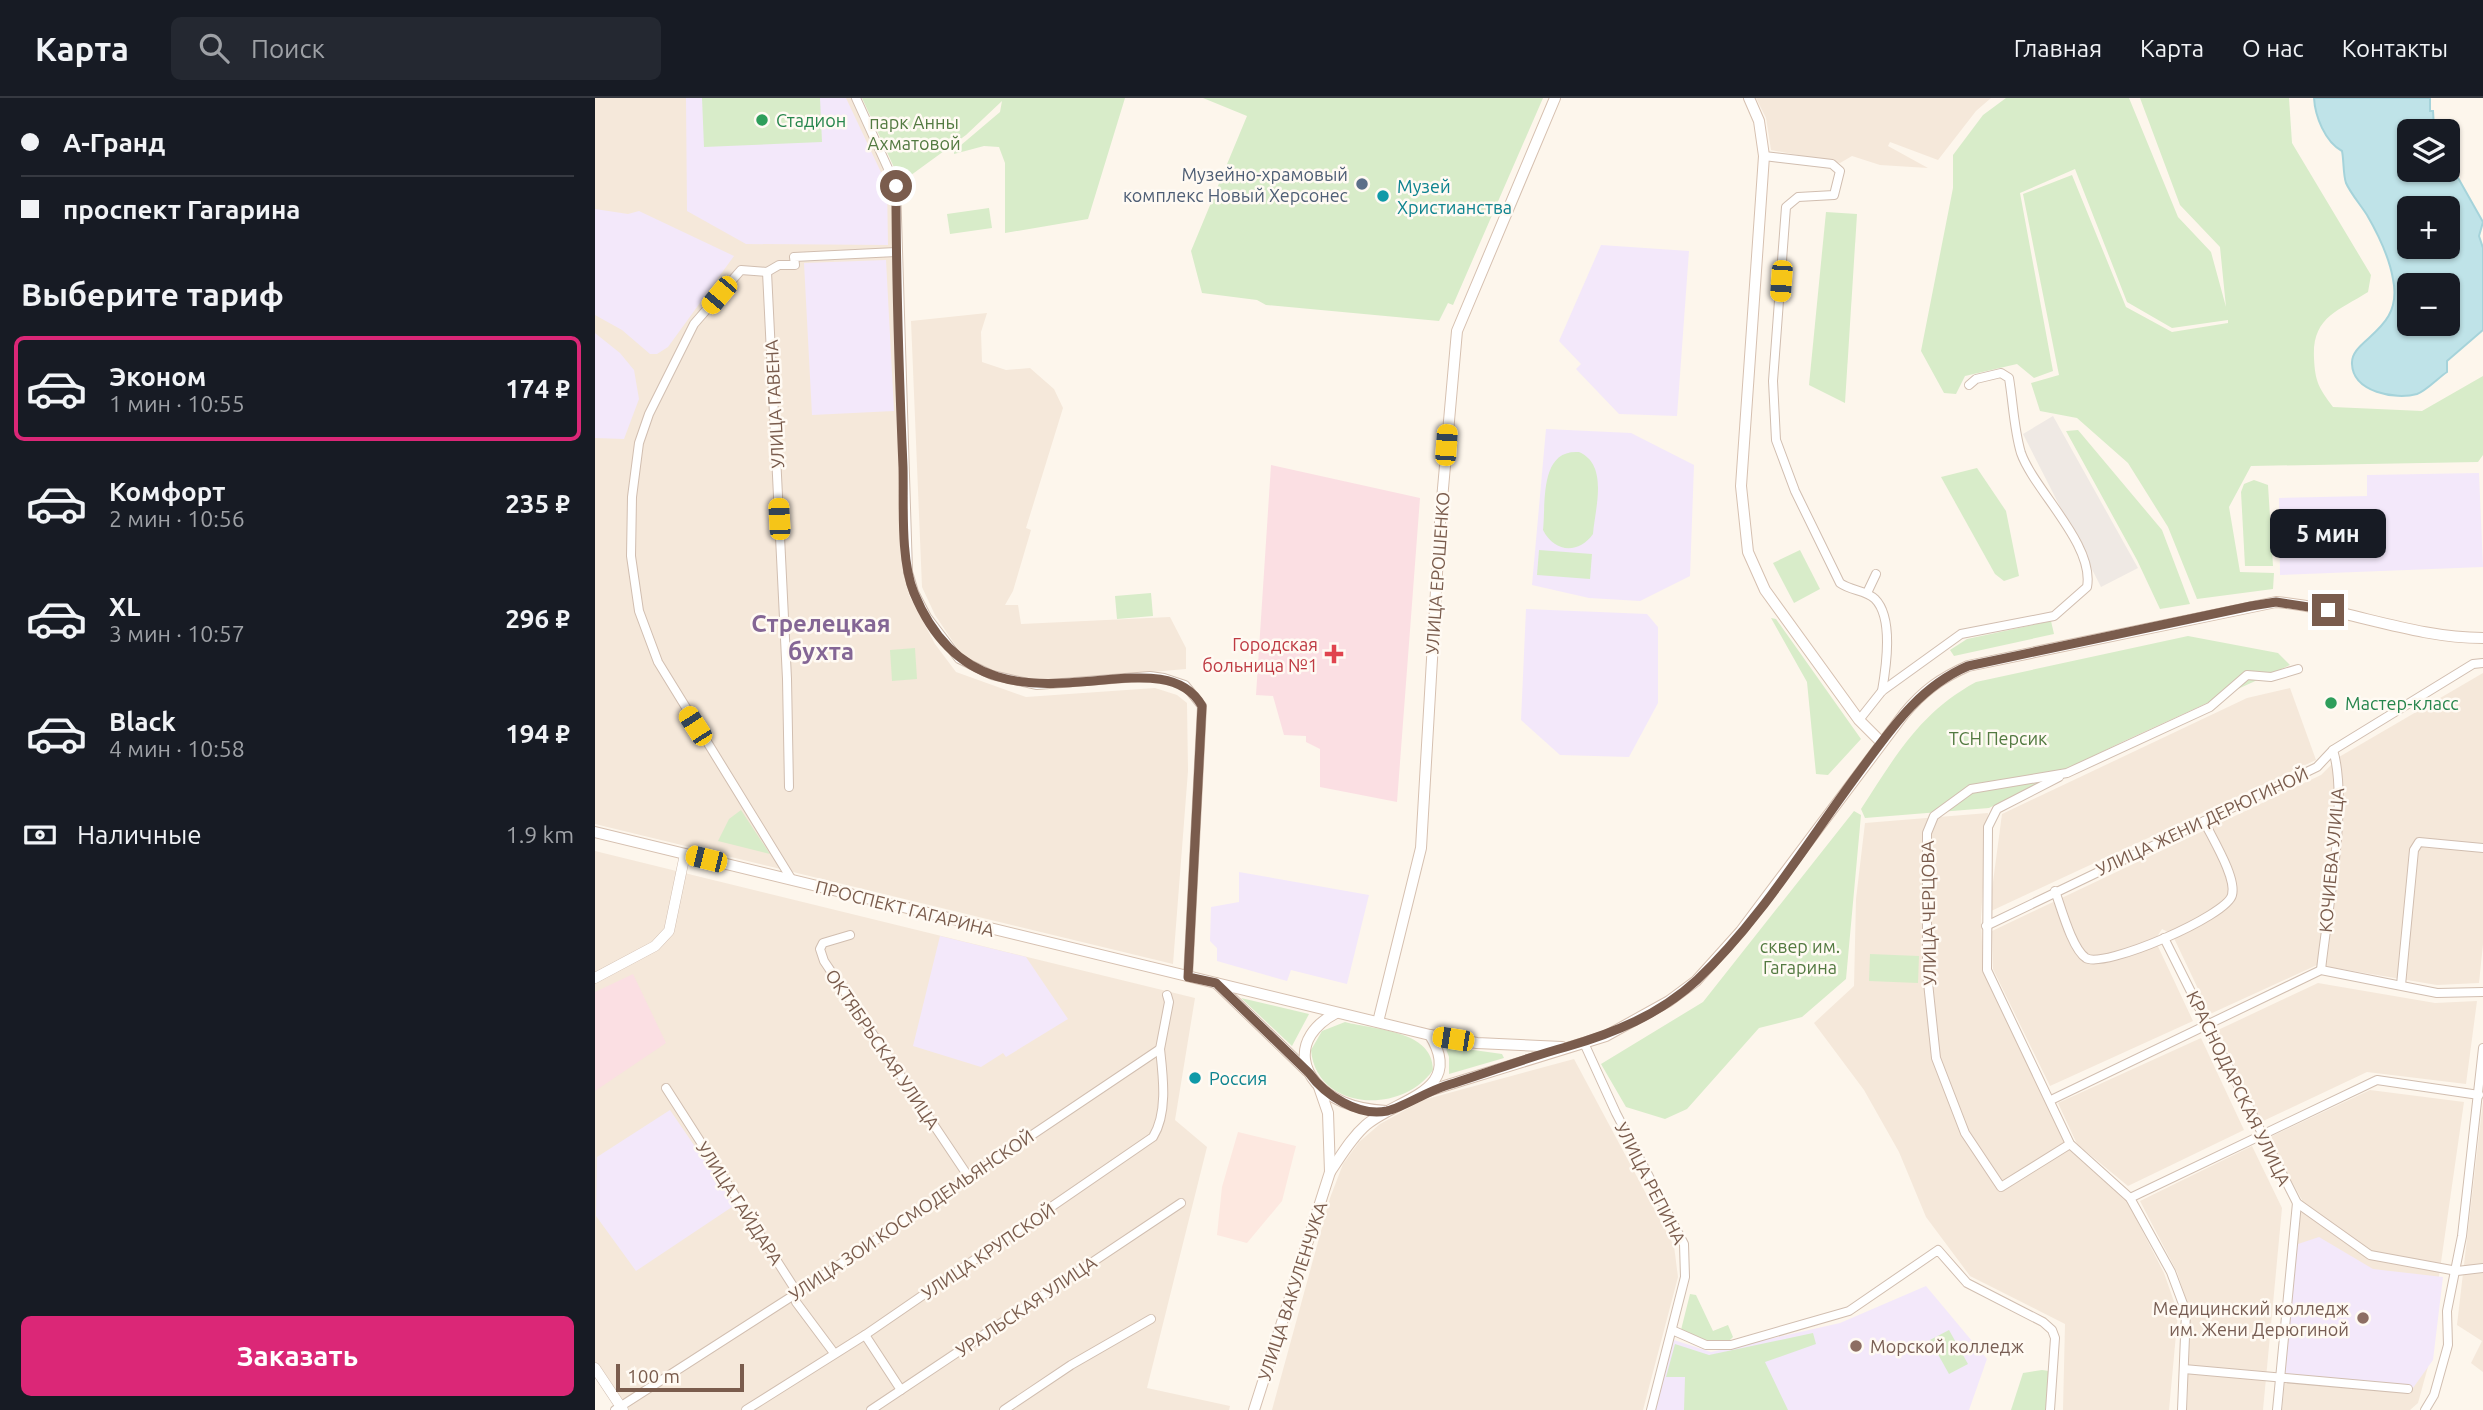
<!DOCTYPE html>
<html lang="ru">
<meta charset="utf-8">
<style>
:root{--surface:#171b24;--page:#242831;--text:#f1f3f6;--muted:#9ea1a6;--line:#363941;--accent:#db2777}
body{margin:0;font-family:Ubuntu,sans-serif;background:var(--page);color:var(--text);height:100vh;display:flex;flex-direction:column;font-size:26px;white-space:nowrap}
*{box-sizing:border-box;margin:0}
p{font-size:23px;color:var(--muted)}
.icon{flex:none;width:38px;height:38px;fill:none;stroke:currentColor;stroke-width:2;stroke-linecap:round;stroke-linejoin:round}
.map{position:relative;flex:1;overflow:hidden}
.panel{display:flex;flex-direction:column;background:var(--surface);width:595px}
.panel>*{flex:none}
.top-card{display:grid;align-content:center;height:154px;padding:0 21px;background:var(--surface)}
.buttons{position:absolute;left:1802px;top:21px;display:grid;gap:14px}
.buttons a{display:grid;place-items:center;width:63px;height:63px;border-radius:10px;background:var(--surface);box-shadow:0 2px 5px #0004;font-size:35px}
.scale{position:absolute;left:21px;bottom:18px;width:128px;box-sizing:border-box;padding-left:7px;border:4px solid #7a5c4d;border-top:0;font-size:19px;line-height:24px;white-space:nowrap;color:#7a5c4d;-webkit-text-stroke:5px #fffaf3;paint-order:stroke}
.end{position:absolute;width:32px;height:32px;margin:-16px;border:9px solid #7a5c4d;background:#fff;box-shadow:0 0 0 4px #fff}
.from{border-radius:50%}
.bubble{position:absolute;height:49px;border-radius:10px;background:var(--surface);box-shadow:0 2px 5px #0004;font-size:23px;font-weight:600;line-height:49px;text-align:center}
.car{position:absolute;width:21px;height:42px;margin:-21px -10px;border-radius:9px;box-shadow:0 0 5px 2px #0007;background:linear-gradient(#f5c518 24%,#345 0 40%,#f5c518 0 76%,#345 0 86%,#f5c518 0)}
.top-card b{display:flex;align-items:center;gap:24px;height:66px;font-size:26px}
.top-card b+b{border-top:2px solid var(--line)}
.top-card i{width:18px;height:18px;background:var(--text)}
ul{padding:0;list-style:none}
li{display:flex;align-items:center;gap:21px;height:105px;margin:0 14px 10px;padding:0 7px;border:4px solid transparent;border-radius:10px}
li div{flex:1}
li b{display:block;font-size:26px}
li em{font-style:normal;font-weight:600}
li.selected{border-color:var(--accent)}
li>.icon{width:63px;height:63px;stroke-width:1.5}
h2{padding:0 21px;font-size:32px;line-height:84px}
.pay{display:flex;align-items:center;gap:18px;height:77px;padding:0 21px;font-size:26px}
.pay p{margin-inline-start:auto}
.action{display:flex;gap:14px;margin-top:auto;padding:14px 21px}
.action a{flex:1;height:80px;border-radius:10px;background:var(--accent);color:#fff;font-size:28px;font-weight:600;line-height:80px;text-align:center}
header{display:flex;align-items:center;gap:42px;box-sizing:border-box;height:98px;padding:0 35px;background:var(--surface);border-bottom:2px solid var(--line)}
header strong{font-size:33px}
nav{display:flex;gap:38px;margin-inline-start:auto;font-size:24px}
.search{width:490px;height:63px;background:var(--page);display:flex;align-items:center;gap:18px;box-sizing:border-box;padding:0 24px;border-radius:10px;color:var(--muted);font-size:26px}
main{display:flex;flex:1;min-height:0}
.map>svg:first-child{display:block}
.residential{fill:#f5e8da}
.commercial{fill:#fde8e0}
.industrial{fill:#efe9e4}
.education{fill:#f3e8fa}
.medical{fill:#fbdfe3}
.green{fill:#d8ecc9}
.water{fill:#bfe3e8;stroke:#a5d3da;stroke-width:2;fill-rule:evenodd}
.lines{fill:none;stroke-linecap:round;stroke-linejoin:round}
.minor-casing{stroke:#d1beb0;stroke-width:10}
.tertiary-casing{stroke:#d1beb0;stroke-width:11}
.secondary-casing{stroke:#d6c0b0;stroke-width:12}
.minor{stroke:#fff;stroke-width:8}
.tertiary{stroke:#fff;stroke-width:10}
.secondary{stroke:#fff;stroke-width:10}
.route{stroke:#7a5c4d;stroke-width:9}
.leisure-dot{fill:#2e9e5b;stroke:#fffaf3;stroke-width:2.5}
.service-dot{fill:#5c6f8a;stroke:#fffaf3;stroke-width:2.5}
.culture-dot{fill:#0f9aa8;stroke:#fffaf3;stroke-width:2.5}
.health-dot{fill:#e0444e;stroke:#fffaf3;stroke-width:2.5}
.education-dot{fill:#8d6e63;stroke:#fffaf3;stroke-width:2.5}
.labels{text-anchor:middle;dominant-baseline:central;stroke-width:5;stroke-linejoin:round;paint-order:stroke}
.leisure-label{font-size:18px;fill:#27864d;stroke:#fffaf3;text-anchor:start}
.park-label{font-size:18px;fill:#537a41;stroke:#fffaf3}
.service-label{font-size:18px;fill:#4e5e75;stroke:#fffaf3;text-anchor:end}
.culture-label{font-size:18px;fill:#0d838f;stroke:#fffaf3;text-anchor:start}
.street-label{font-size:18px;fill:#7a5c4d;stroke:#fffaf3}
.health-label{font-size:18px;fill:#be3a42;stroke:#fffaf3;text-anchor:end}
.education-label{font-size:18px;fill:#785e54;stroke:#fffaf3;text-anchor:end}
.district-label{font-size:24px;font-weight:bold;fill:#846695;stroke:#fffaf3}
</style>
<header>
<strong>Карта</strong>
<div class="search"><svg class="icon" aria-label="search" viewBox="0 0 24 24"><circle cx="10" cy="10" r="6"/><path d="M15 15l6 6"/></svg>Поиск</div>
<nav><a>Главная</a><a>Карта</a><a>О нас</a><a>Контакты</a></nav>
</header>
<main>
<section class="panel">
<div class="top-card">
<b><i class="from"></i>А-Гранд</b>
<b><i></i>проспект Гагарина</b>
</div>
<h2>Выберите тариф</h2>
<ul>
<li class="selected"><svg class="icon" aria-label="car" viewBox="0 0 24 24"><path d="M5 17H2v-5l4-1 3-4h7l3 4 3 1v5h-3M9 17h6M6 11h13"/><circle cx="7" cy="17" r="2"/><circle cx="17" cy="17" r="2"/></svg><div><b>Эконом</b><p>1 мин · 10:55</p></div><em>174 ₽</em></li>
<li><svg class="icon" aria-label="car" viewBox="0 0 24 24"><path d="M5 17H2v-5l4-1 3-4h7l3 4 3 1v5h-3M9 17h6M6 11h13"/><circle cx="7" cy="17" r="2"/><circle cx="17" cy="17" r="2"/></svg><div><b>Комфорт</b><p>2 мин · 10:56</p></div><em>235 ₽</em></li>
<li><svg class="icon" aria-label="car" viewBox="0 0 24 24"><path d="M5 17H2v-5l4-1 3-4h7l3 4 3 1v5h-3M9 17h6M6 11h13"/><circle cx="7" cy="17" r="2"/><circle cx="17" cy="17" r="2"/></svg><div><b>XL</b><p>3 мин · 10:57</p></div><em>296 ₽</em></li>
<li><svg class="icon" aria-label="car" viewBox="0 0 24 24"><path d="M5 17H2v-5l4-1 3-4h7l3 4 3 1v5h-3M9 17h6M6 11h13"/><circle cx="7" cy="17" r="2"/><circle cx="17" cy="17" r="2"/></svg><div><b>Black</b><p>4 мин · 10:58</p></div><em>194 ₽</em></li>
</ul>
<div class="pay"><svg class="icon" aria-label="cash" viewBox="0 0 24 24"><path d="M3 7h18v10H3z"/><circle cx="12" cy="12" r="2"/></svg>Наличные<p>1.9 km</p></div>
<div class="action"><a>Заказать</a></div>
</section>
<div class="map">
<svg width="1888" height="1312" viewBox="0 0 1888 1312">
<rect width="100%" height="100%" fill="#fdf6ec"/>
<g class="residential">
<path d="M0,0H256L297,86L310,474L314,497L340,546L361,574L431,599L560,590L582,597L592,605L593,673L578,866L0,726Z"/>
<path d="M1161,0H1396L1381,13L1343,62L1295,44L1293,48L1333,70L1285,67L1257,58L1245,65L1176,52L1171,20Z"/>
<path d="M392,215L386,234L387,264L411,272L435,270L459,291L468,310L431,430L436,432L418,493L410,507H423L426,526L575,519L591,550V571L453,583L429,581L398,574L367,557L340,517L327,489L316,223Z"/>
<path d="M1888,575V846L1884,885L1842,887L1722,867L1615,916L1577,836L1567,831L1560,842L1598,923L1455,988L1398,871L1397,833L1726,677L1744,659Z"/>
<path d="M1695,590L1721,662L1394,814L1407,716L1652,600Z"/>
<path d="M1393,715L1386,819L1388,871L1473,1048L1532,1103L1569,1175L1583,1215L1574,1312H1468L1470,1226L1375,1178L1331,1119L1304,1054L1269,992L1219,925L1259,888L1261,801L1270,725Z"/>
<path d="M0,753L600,900L580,1022L612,1049L552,1290L635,1308L634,1312H24L0,1278Z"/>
<path d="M1723,885L1840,905L1882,903L1871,986L1772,974L1666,1024L1623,932Z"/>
<path d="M1606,940L1649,1032L1533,1088L1482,1046L1463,1005Z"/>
<path d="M979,961L1079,1148L1083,1179L1048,1312H677L735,1100L748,1066L764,1044L785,1026L828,1002Z"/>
<path d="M1775,992L1869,1004L1839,1213L1840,1243L1823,1305L1815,1312H1687L1707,1102L1673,1040Z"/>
<path d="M1888,1003V1274L1876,1265L1887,1243L1862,1227Z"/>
<path d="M1657,1048L1687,1110L1668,1312H1592L1595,1213L1582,1174L1545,1103Z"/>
</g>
<path class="commercial" d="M643,1034L701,1048L687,1103L652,1145L622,1137L627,1089Z"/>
<path class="industrial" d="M1458,318L1543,470L1506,489L1428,336Z"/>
<g class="education">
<path d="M91,0H251L292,87L293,147L151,146L92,113Z"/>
<path d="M0,111L33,116L44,113L139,158L73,249L62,256H55L27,232L0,217Z"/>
<path d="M1006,147L1094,153L1082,318L1024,316L981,271L986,266L964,243Z"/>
<path d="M291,162L299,313L217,317L209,165Z"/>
<path d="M0,235L25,255L39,272L44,301L29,341L0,340Z"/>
<path d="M951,331L1036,335L1099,367L1095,478L1045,503L994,500L937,487Z"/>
<path d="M1884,375L1888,469L1685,477L1684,400L1772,398V377Z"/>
<path d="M931,511L1052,516L1063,529V605L1034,659L965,657L926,622Z"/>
<path d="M644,774L774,797L752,886L696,872L692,883L622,863V850L615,843L616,809L644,804Z"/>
<path d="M345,838L431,859L473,921L411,959L408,955L386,969L318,948Z"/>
<path d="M75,1012L140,1107L41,1173L1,1118L2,1059Z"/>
<path d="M1724,1139L1778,1171L1848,1179L1838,1262L1818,1290L1688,1278L1700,1147Z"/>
<path d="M1331,1188L1392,1261L1374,1312H1059L1079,1242L1116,1254L1245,1225Z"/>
</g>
<g class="medical">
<path d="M676,367L825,400L802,704L725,689V651L711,644V638L689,637L678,598L661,597Z"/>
<path d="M38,876L71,945L0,993V894Z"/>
</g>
<g class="green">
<path d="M107,0H225L227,44L109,49Z"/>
<path d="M267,0H530L493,121L410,135V65L404,49L389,48L359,56V53L405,14L407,3L371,37L312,80L303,78Z"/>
<path d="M608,0H948L858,207L853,205L844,223L671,207L662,202L607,195L596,153L652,18Z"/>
<path d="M1411,0H1534L1583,119L1616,154L1631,209L1625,149L1585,107L1545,0H1694L1697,45L1776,177L1773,194C1743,213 1717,219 1719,260C1720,284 1724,290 1738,309L1827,313L1888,278V357L1883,364L1656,368L1634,409L1645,474L1679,475L1678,491L1602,501L1573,429L1533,365L1482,320L1445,313L1436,285L1464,277L1428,96L1477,77L1531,209L1577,234L1633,225V222L1577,230L1532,204L1480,71L1425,95L1458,273L1439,280L1422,266L1370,278L1361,296L1349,295L1326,253L1358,90V57L1388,17Z"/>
<path d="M394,110L397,130L355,136L352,116Z"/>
<path d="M1231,114L1262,116L1250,305L1214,287Z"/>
<path d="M1483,332L1567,432L1595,506L1565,511L1542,462L1471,333Z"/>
<path d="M984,354C1014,367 1000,410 998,436C983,457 959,454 948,432C951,405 944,351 984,354Z"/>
<path d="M1382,370L1411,413L1424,478L1409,483L1400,476L1346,379Z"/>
<path d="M1659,382L1673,387L1678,468H1650L1646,394L1649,386Z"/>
<path d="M944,452L997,456L995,481L942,477Z"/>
<path d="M1205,452L1225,491L1199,505L1178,465Z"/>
<path d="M556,495L558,518L522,521L520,498Z"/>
<path d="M1176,520L1181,521L1266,641L1233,677L1221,676L1212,584Z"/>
<path d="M1456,523L1459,536L1359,558L1355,552L1372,541Z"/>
<path d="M1593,538L1683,555L1695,567L1527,644L1394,710L1270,720L1266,711C1300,659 1324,615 1381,584Z"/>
<path d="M320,550L322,581L297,583L295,552Z"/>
<path d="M146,712L175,756L123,743L134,721Z"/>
<path d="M1259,713L1266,717L1251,881L1207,919L1164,930L1092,1011L1070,1021L1031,1009L1006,966L1108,904Z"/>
<path d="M1275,856L1324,858L1323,885L1274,883Z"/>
<path d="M646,900L714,916L697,948Z"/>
<path d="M750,924C780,932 838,932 838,972C806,1018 721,1012 716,952L727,933Z"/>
<path d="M850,948L907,956L909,960L854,976V959Z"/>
<path d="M1095,1196L1101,1197L1118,1233L1133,1227L1138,1239L1134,1243L1110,1242L1086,1232Z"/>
<path d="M1354,1232L1373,1266L1354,1276L1335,1242Z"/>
<path d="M1218,1235L1221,1246L1170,1264L1193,1312H1089L1090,1279H1071L1080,1246L1114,1257Z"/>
<path d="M1447,1272L1454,1273L1455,1312H1416L1428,1275Z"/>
</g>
<path class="water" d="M1719,0H1835V13H1838L1839,30L1843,33H1815V72H1853V62L1888,124L1884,138L1888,150V232L1852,263V274C1843,280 1831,293 1822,296C1800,302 1758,294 1757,266C1755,240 1809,234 1798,181C1794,158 1783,136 1772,117C1765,106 1756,96 1751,85C1748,76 1749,63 1747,53C1730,44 1720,18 1719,0ZM1815,110H1853V149H1815ZM1815,187H1853V226H1815Z"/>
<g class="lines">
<defs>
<g id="minor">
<path d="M261,0L301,88L313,474L319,494L332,519L364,561L397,577L442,587L555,578L569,580L590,587L607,608L593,879"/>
<path d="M1169,58L1237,66L1245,73L1239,97L1203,99L1191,109L1178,283L1181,342L1200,393L1245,485C1256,493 1271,492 1280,501C1299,520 1291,570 1287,593"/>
<path d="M172,174L192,581L194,689"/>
<path d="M1272,495L1281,476"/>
<path d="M1264,622L1287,593L1366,536L1459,518L1492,489C1500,447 1439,392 1426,355C1419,332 1418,304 1414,280L1406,275L1381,281L1374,287"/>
<path d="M1464,679L1402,711L1393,729L1392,872L1475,1046L1535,1100L1576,1174L1591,1214L1587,1312"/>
<path d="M197,782L63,564L44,513L36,458L37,399L44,345L54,316L99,226L146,172L172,174L184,167H200L199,159L301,154"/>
<path d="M1460,793C1466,809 1477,851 1491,860C1509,871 1632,818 1637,797C1642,780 1617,740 1609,723"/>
<path d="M1391,828L1722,669L1738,652L1878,566L1888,565"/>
<path d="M255,837L228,845L225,851L229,863L373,1078"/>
<path d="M1569,840L1702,1105L1682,1312"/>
<path d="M1726,872C1732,814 1754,704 1738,652"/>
<path d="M1806,887L1819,752L1824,744L1888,750"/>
<path d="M989,945L1021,1015L1089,1146L1090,1179L1056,1312"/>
<path d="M71,990L198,1188L201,1204L239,1255"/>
<path d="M1456,1002L1726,872L1842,895L1888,894"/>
<path d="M1475,1046L1406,1089L1370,1035L1341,960L1332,875V735L1339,718L1376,691L1472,675L1615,609L1652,577L1676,579L1703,571"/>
<path d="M1535,1100L1782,982L1884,997"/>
<path d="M1702,1105L1775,1157L1862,1173L1888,1170"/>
<path d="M1077,1232L1111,1247H1136L1254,1213L1343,1152L1372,1185L1448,1224L1457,1232L1460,1240L1455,1312"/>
<path d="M270,1237L306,1292"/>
<path d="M1589,1271L1813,1291"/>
<path d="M20,1312L199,1197L565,951L574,904L572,897"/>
<path d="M151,1312L270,1237L558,1039C573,1015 568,978 565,951"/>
<path d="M276,1312L586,1105"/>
<path d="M409,1312L476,1267L556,1221"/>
<path d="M1830,1312L1839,1297L1853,1247L1852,1213L1867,1138L1888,950"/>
</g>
<g id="tertiary">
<path d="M0,880L60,848L74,833L90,756"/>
<path d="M0,1270L28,1312"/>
</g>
<g id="secondary">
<path d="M1154,0L1164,23L1169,58L1146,388L1153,454L1170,492L1264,622L1286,644"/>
<path d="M0,734L835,937L882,945L967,949"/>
<path d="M621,885L712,973"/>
<path d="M741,915C694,940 703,984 748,1004C762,1010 776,1012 791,1013"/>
<path d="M783,924L826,750L845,424L862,233L960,0"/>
<path d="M830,994L1011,938L1074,903L1101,883L1146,833L1309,616C1328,593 1346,580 1373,568L1681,504C1751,510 1817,540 1888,540"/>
<path d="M735,1074C746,1058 756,1040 771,1027C803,1000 870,994 835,937"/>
<path d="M659,1312L735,1074L733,1015L724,989"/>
</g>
</defs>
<use href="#minor" class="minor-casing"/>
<use href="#tertiary" class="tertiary-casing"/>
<use href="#secondary" class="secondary-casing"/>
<use href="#minor" class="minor"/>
<use href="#tertiary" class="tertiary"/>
<use href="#secondary" class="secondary"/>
</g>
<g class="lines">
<path class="route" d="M301,88C301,182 304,275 308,369C309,406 305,461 319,495C389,665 562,527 607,608L593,879L621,885L714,975C730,997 763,1019 792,1013C809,1009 831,994 850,988C890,976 930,960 971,949C1019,935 1064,917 1102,882C1164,824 1211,746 1262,677C1294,634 1322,590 1373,568L1656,508L1681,504L1733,512"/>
</g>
<g class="leisure-dot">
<circle cx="167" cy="22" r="7"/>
<circle cx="1736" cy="605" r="7"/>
</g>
<circle class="service-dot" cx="767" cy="86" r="7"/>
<g class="culture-dot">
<circle cx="788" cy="98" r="7"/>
<circle cx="600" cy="980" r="7"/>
</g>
<path class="health-dot" d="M735.5 545.5h7v7h7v7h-7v7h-7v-7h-7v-7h7z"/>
<g class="education-dot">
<circle cx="1768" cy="1220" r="7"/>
<circle cx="1261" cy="1248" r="7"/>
</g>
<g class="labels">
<g class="leisure-label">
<text x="181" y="22">Стадион</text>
<text x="1750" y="605">Мастер-класс</text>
</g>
<g class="park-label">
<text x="319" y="24">парк Анны<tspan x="319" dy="21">Ахматовой</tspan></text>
<text x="1403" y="640">ТСН Персик</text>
<text x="1205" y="848">сквер им.<tspan x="1205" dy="21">Гагарина</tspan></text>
</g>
<g class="service-label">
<text x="753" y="76">Музейно-храмовый<tspan x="753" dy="21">комплекс Новый Херсонес</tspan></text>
</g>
<g class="culture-label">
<text x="802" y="88">Музей<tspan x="802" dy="21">Христианства</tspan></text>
<text x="614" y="980">Россия</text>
</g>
<g class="street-label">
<text transform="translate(179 306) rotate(-93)">УЛИЦА ГАВЕНА</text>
<text transform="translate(842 475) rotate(-86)">УЛИЦА ЕРОШЕНКО</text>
<text transform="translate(1607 723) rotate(-25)">УЛИЦА ЖЕНИ ДЕРЮГИНОЙ</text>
<text transform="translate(1736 762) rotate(-85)">КОЧИЕВА УЛИЦА</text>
<text transform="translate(310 810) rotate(14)">ПРОСПЕКТ ГАГАРИНА</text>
<text transform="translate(1333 815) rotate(-91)">УЛИЦА ЧЕРЦОВА</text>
<text transform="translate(288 951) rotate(56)">ОКТЯБРЬСКАЯ УЛИЦА</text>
<text transform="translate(1644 990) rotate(64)">КРАСНОДАРСКАЯ УЛИЦА</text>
<text transform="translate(1056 1085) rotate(63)">УЛИЦА РЕПИНА</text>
<text transform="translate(145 1105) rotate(57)">УЛИЦА ГАЙДАРА</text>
<text transform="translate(316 1117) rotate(-34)">УЛИЦА ЗОИ КОСМОДЕМЬЯНСКОЙ</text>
<text transform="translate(393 1153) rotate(-34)">УЛИЦА КРУПСКОЙ</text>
<text transform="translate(697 1193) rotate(-72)">УЛИЦА ВАКУЛЕНЧУКА</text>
<text transform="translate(431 1208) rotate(-34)">УРАЛЬСКАЯ УЛИЦА</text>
</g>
<g class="health-label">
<text x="723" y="546">Городская<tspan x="723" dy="21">больница №1</tspan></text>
</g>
<g class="education-label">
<text x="1754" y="1210">Медицинский колледж<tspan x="1754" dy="21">им. Жени Дерюгиной</tspan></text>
<text x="1275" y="1248" text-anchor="start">Морской колледж</text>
</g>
<g class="district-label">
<text x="226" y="525">Стрелецкая<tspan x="226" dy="28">бухта</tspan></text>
</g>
</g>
</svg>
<div class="buttons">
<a><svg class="icon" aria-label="layers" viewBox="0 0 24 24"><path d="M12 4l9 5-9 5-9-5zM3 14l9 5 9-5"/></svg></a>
<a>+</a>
<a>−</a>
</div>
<div class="scale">100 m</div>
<i class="end from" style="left:301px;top:88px"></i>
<i class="end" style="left:1733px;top:512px"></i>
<div class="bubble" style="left:1675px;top:411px;width:116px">5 мин</div>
<i class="car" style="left:1186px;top:183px;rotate:184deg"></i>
<i class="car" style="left:124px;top:197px;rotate:220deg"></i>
<i class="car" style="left:851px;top:347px;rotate:4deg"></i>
<i class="car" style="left:184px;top:421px;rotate:357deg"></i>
<i class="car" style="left:100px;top:628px;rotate:327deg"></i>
<i class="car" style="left:111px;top:761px;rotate:284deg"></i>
<i class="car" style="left:858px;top:941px;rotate:279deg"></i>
</div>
</main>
